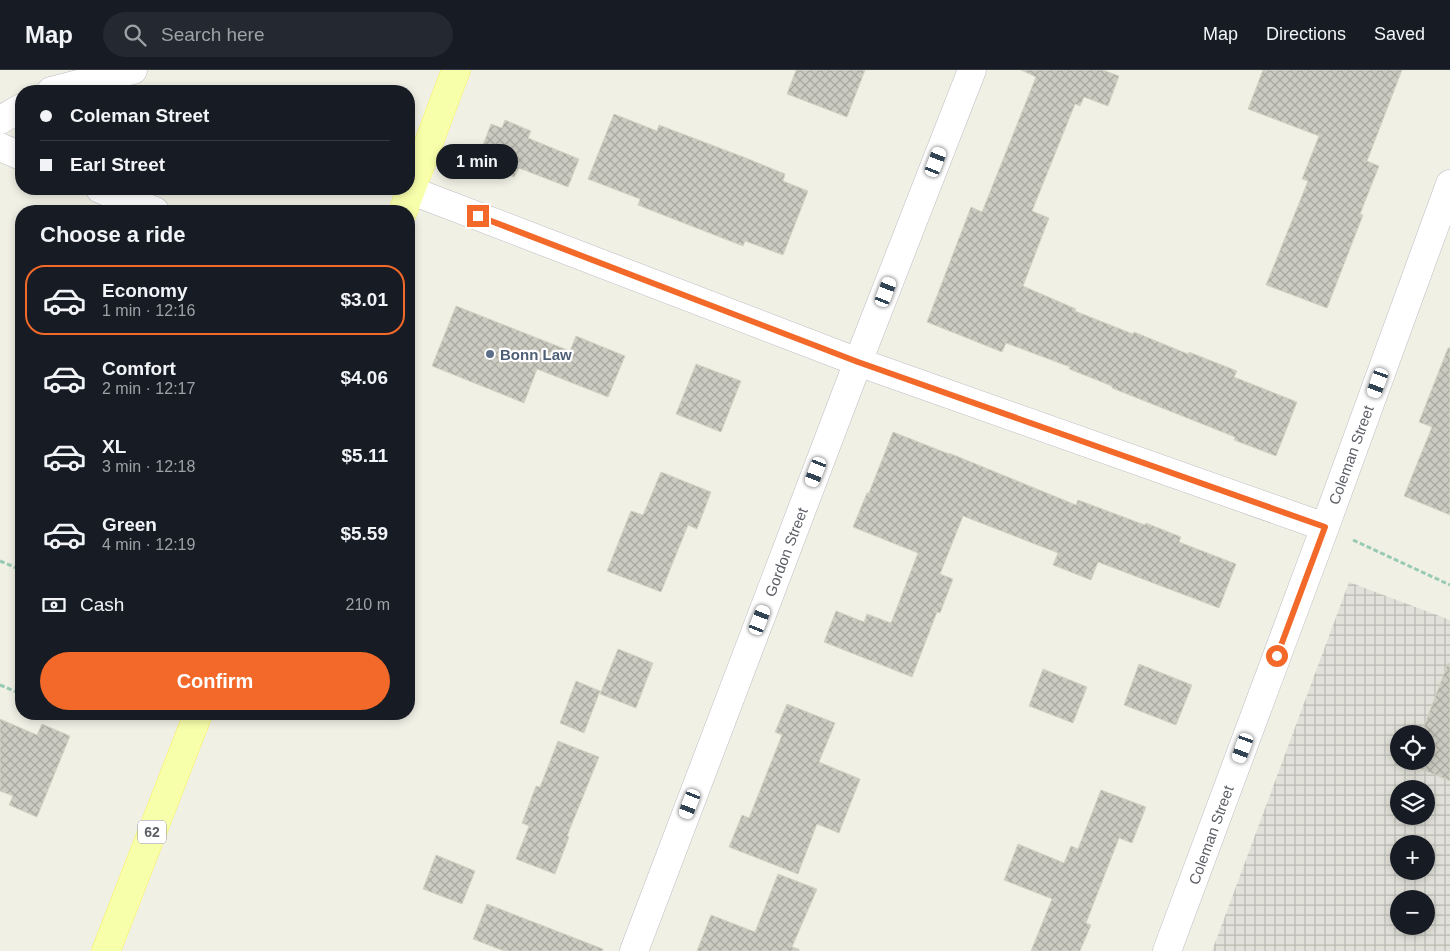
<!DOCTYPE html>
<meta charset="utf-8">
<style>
:root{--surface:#171b24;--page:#242831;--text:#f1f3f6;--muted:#9ea1a6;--line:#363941;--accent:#f26929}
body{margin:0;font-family:Arial,sans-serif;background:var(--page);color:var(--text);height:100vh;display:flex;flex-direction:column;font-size:19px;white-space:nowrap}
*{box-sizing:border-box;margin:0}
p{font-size:16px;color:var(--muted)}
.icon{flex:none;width:28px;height:28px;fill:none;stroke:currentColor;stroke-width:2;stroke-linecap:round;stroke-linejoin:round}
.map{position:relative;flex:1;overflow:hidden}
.sheet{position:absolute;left:15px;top:135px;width:400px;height:515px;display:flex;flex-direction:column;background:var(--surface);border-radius:20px;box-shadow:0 2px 8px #0003}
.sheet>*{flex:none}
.banner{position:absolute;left:15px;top:15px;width:400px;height:110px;border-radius:20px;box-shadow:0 2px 8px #0003;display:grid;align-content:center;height:110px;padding:0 25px;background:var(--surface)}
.buttons{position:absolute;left:1390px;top:655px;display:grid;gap:10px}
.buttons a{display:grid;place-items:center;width:45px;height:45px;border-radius:50%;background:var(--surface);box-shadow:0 2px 8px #0003;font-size:25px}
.end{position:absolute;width:22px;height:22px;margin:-11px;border:6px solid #f26929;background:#fff;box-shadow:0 0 0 2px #fff}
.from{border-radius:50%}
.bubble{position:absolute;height:35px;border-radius:18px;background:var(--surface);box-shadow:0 2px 8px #0003;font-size:16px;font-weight:700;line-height:35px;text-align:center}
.car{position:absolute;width:15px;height:30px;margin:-15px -8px;border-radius:6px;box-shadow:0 0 4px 1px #0007;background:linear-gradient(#fff 24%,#345 0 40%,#fff 0 76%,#345 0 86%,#fff 0)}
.banner b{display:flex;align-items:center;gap:18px;height:48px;font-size:19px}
.banner b+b{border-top:1px solid var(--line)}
.banner i{width:12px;height:12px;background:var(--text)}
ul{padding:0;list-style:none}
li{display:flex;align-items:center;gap:15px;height:70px;margin:0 10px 8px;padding:0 15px;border:2px solid transparent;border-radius:20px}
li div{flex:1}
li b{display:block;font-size:19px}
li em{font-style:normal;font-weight:700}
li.active{border-color:var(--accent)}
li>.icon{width:45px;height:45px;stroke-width:1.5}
h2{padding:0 25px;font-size:22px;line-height:60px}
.pay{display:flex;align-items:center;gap:12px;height:55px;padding:0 25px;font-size:19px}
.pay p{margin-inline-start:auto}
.cta{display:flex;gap:10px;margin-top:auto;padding:10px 25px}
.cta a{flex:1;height:58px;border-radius:30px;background:var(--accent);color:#fff;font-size:20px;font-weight:700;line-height:58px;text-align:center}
header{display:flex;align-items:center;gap:30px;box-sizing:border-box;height:70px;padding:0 25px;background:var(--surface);border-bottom:1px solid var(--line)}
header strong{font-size:24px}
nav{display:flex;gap:28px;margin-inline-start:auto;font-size:18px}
.search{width:350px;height:45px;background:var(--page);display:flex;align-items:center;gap:12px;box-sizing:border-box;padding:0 18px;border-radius:28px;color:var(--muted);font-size:19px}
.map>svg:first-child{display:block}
.industrial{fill:url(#industrial-grid);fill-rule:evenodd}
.building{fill:url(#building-cross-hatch);stroke:#d5d4c3}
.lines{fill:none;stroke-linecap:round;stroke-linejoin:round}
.minor-casing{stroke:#bdbdc4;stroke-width:29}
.primary-casing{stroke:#f9f256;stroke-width:29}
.path{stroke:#99cab3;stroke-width:3;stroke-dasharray:5 2.5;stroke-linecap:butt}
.minor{stroke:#fff;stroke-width:28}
.primary{stroke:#f8ffab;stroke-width:28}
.route{stroke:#f26929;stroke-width:6}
.service-dot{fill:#5c6f8a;stroke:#fff;stroke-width:2}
.labels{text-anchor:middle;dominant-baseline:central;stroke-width:4.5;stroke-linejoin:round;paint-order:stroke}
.shield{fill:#fff;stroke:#8e8f94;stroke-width:1}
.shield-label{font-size:14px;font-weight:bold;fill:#5d5f66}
.service-label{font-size:15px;font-weight:bold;fill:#4e5e75;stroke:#fff;text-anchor:start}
.street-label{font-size:15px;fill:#5d5f66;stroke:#fff}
</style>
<header>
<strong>Map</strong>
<div class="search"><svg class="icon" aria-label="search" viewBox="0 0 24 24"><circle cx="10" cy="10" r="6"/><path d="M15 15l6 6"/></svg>Search here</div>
<nav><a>Map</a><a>Directions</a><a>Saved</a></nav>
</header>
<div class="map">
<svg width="1450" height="881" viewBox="0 0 1450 881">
<defs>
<pattern id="industrial-grid" width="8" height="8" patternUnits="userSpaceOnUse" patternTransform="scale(1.25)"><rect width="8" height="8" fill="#e1e1d9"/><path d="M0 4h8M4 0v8" fill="none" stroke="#babab4"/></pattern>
<pattern id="building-cross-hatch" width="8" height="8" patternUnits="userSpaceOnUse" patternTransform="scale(1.25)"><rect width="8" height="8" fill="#cbcbc1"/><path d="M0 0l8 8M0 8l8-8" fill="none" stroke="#a8a8a1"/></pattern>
</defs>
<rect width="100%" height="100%" fill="#f0f0e5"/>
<path class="industrial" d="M1349,512L1450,550V881H1212ZM1399,664H1426V691H1399ZM1399,719H1426V746H1399ZM1399,774H1426V801H1399ZM1399,829H1426V856H1399Z"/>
<g class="building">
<path d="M796,0H865L847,47L787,24Z"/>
<path d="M1021,0H1103L1119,6L1108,36L1084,27L1080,36L1075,34L1032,141L1049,148L1023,216L1076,239L1075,241L1133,264L1134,262L1188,284L1189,282L1237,301L1234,307L1297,332L1276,386L1234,370L1235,367L1112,318V316L1069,299L1070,297L1006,273L1002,282L927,252L971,137L982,142L1036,7Z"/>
<path d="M1263,0H1402L1367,91L1379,96L1360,144L1363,145L1327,238L1266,215L1308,111L1302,109L1319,66L1248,39Z"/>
<path d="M614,44L657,61L659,55L746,88L785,104L783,111L808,121L783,185L745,171L743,176L658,143L638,135L640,129L588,109Z"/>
<path d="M505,50L531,61L528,68L579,89L568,117L519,98L514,107L485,96L489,86L480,83L491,54L502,58Z"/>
<path d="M456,236L570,281L576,266L625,286L608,327L537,299L524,333L432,296Z"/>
<path d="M1448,278H1450V445L1404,426L1432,357L1419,352Z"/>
<path d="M696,294L741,311L721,362L676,344Z"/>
<path d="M893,362L949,384V383L1076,435L1078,430L1145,455L1146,453L1181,467L1179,472L1236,494L1219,538L1098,492L1091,510L1053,495L1058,483L963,446L940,504L953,509L940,543L937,542L912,607L824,572L836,541L864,552L867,544L891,553L918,483L853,457L867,423H869Z"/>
<path d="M661,402L711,422L697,459L688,455L661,522L607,501L631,441L643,445Z"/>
<path d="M618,579L653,593L636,638L600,624Z"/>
<path d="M1448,593L1450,594V711L1409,694L1410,691H1426V664H1421Z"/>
<path d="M1139,594L1192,615L1176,655L1124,635Z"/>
<path d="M1043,599L1087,617L1073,653L1029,636Z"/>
<path d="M576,611L600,621L584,663L560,653Z"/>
<path d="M787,634L835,653L819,692L860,709L839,763L817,754L798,804L729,777L742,745L749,748L782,665L775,662Z"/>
<path d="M0,649L37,665L42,654L70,666L37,747L9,735L13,726L0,721Z"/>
<path d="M558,671L599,687L567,766L569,767L555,804L516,789L529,756L522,753L536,716L540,717Z"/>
<path d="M1101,720L1146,737L1132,773L1119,768L1086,853L1091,855L1080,881H1031L1052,829L1004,810L1018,774L1064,793L1071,776L1078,779Z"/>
<path d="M436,785L475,801L462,834L423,819Z"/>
<path d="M778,804L817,819L792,877L799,879V881H697L711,845L755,862Z"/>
<path d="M487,834L603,879V881H504L473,869Z"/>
</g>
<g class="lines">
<defs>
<g id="minor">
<path d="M51,21L133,0"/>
<path d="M0,50L21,38"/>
<path d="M0,77L21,86"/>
<path d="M100,119L155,141"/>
<path d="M412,121L858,292L1325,457"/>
<path d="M634,881L858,292L972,0"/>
<path d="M1167,881L1325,457L1450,114"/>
</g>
<g id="primary">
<path d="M403,141L456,0"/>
<path d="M106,881L198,644"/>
</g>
</defs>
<use href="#minor" class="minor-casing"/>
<use href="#primary" class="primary-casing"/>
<g class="path">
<path d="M1353,470L1450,515"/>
<path d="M0,491L21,500"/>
<path d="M0,615L21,624"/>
</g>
<use href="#minor" class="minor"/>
<use href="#primary" class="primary"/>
</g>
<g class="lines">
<path class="route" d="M478,146L858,292L1325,457L1277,586"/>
</g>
<circle class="service-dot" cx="490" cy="284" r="5"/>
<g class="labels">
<rect class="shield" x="138" y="750.5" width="28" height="23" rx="4"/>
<g class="shield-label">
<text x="152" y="762">62</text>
</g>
<g class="service-label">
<text x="500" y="284">Bonn Law</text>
</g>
<g class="street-label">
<text transform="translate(1351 385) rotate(-70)">Coleman Street</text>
<text transform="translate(786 482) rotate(-69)">Gordon Street</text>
<text transform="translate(1211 765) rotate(-70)">Coleman Street</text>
</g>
</g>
</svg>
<div class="buttons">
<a><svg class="icon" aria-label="locate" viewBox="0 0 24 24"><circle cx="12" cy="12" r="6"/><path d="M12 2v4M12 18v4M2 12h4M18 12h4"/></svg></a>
<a><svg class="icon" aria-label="layers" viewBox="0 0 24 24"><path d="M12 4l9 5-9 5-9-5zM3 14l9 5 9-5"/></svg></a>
<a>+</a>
<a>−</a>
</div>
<i class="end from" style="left:1277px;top:586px"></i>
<i class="end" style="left:478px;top:146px"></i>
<div class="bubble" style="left:436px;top:74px;width:82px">1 min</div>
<i class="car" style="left:936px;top:92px;rotate:21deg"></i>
<i class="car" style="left:886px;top:222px;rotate:21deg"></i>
<i class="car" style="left:1378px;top:313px;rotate:200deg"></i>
<i class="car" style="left:816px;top:402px;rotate:201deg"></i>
<i class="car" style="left:760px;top:550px;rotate:21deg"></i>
<i class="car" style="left:1243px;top:678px;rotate:200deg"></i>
<i class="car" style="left:690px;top:734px;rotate:201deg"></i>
<div class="banner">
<b><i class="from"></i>Coleman Street</b>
<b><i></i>Earl Street</b>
</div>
<section class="sheet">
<h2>Choose a ride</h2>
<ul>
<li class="active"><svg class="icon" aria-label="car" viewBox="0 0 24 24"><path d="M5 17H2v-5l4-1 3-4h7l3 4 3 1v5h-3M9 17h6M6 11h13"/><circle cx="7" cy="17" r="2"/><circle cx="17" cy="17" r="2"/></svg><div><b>Economy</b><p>1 min · 12:16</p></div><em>$3.01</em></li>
<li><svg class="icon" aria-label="car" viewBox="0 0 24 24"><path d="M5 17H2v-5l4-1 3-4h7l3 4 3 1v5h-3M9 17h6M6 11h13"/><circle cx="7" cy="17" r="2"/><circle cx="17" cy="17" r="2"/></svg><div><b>Comfort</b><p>2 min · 12:17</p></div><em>$4.06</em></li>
<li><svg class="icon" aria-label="car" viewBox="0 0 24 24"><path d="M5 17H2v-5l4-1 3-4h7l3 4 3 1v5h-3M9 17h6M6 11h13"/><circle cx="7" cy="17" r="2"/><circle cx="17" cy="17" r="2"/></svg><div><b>XL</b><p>3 min · 12:18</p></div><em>$5.11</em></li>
<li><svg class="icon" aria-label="car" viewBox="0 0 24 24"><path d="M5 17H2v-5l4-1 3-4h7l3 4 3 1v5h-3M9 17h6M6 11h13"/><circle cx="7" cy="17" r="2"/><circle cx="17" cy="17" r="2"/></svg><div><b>Green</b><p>4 min · 12:19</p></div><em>$5.59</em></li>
</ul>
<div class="pay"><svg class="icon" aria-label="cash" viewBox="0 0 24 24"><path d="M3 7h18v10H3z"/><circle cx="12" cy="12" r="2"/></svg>Cash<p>210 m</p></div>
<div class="cta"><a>Confirm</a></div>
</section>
</div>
